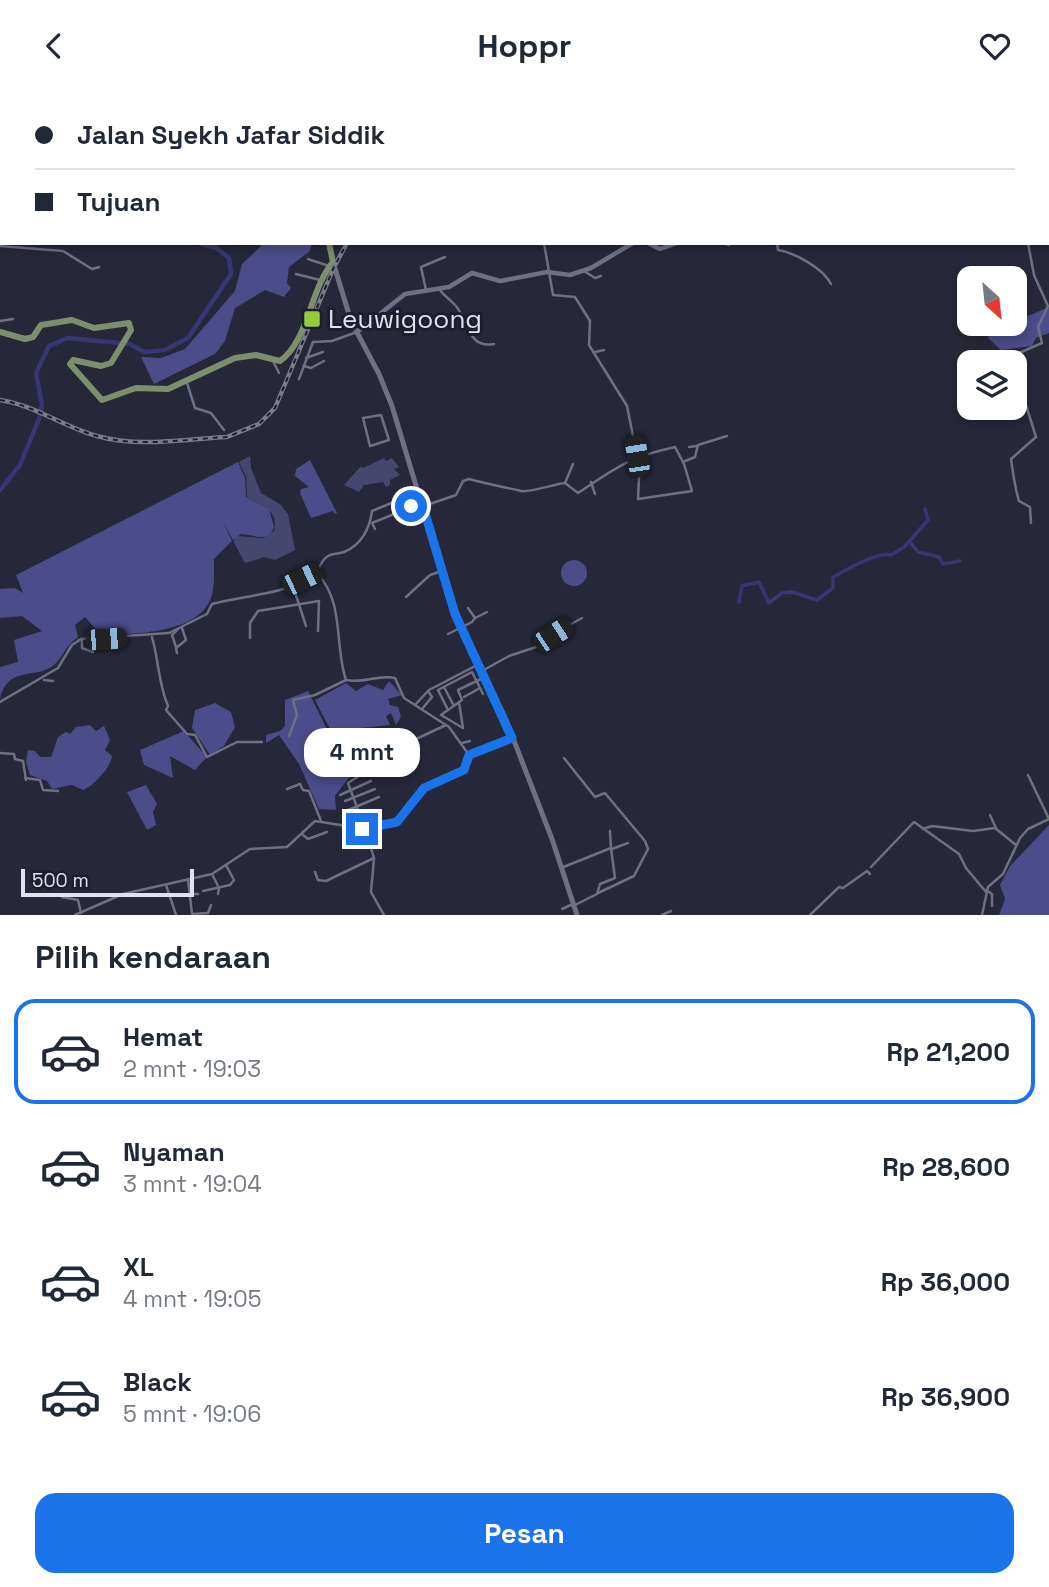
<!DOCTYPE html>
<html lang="id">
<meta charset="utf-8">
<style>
:root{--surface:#fff;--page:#f6f6f7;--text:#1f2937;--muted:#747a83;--line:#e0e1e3;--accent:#1a73e8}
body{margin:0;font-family:"Space Grotesk",sans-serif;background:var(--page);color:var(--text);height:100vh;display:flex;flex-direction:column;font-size:26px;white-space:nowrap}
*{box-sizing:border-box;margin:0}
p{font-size:23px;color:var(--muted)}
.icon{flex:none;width:38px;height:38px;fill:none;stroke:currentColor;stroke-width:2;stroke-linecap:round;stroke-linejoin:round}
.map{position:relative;height:824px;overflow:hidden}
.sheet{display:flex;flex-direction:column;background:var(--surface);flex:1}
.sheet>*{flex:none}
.banner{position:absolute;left:0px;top:0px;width:1050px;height:154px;box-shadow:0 4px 10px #0003;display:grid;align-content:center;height:154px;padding:0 35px;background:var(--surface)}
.needle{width:46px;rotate:153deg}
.tools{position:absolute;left:957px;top:175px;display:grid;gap:14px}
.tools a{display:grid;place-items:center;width:70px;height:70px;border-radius:14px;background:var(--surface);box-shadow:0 4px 10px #0003;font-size:35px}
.scale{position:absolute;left:21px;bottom:18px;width:173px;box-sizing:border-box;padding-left:7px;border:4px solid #e1e2ed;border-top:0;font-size:19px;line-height:24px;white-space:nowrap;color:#e1e2ed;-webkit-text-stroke:5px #1c1e2e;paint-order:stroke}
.end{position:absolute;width:32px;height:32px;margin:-16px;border:9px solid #1a73e8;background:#fff;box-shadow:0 0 0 4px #fff}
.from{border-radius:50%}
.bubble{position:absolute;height:49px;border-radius:21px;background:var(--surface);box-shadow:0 4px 10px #0003;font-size:23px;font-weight:700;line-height:49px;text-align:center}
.car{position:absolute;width:21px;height:42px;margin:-21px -10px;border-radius:9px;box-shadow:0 0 5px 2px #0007;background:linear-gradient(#222 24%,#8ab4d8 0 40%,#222 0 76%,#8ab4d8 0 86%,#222 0)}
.banner b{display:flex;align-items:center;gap:24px;height:66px;font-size:26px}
.banner b+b{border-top:2px solid var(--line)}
.banner i{width:18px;height:18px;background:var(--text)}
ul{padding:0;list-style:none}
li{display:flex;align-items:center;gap:21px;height:105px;margin:0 14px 10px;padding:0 21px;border:4px solid transparent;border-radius:21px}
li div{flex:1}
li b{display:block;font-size:26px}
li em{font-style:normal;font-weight:700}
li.active{border-color:var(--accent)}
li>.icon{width:63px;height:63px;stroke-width:1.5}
h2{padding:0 35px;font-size:32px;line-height:84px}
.primary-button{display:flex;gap:14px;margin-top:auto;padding:14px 35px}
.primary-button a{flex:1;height:80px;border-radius:21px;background:var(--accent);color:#fff;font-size:28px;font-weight:700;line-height:80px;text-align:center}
header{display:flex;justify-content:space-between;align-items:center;height:91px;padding:0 35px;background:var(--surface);font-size:32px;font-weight:700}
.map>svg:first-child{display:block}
.green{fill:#45476f}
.forest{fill:#4b4c89}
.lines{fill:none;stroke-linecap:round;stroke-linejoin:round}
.canal{stroke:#383773;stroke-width:3.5}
.river{stroke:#383773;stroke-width:4.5}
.minor{stroke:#6e7084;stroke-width:2.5}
.tertiary{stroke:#6e7084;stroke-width:4.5}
.secondary{stroke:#6e7084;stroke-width:5}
.primary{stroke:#7c8f6d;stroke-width:6}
.rail-casing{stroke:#7b7c8a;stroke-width:4.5}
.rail{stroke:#1c1e2e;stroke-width:2;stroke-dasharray:5;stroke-linecap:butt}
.route{stroke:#1a73e8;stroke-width:9}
.poi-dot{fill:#95cc3b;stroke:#1c1e2e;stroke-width:2.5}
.labels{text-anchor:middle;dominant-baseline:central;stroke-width:6;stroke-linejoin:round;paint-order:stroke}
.poi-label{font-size:26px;fill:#e1e2ed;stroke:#1c1e2e;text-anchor:start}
</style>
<header><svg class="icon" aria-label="back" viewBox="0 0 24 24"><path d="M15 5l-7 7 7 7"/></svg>Hoppr<svg class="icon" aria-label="heart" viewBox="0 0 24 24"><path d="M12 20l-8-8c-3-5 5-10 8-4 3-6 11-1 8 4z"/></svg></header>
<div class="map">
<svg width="1049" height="824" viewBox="0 0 1049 824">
<rect width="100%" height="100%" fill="#262738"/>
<g class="green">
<path d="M250,365L251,377L261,402L280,413L288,423L295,459L275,469L264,466L245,472L233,450L237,445L263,447L274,440C279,418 262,416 247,406L246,386L239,371Z"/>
<path d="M384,367L386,370L392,367L399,376L394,378L400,384L390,389V394L386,396L383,391L364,394L359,401L344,394L361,375L363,377Z"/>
</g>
<g class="forest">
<path d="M264,152H312L310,160L289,176L287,192L291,197L284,206L265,199L235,217L225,250L215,263L154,293L141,266L161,267L185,258L235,200L242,173Z"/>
<path d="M1049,216V242L1036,247L1032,255L1001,259L988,247L989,242L1003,233H1015V224L1028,225Z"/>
<path d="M310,369L337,422L335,423L333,420L311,427L300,402L301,398L309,396L295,385L296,378Z"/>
<path d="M238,371L245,387L246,406L269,418L274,436C269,452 254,444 241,443L233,449L223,431L232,450L214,468C214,480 215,496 211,507C198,543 135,542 102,545L85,526L75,534L78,546C64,557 66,561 57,571C39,591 8,572 0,608V576L18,571L14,549L42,540L22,525L0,527V498L15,497L23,502L16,484Z"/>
<circle cx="574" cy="482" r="13"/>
<path d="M389,590L402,604L388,608L390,614L398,616L401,626L396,634L391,622L386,625L390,634L361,637L353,644L354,662L343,663L315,609L346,592L356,600L368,593L383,599Z"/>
<path d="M308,600L350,685L335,705L336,719L319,718L299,673L279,644L266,652V644L280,640L285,635V609Z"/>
<path d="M215,612L231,621L235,636L224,655L210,664L192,637L195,619Z"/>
<path d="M90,634L96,640L104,635L110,649L105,659L112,665C110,677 95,694 83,699L72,694L52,698L47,690L30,684L26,671L28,659L35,660L40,666H51L58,646L66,641L70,643L76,636Z"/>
<path d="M184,640L207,666L195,679L170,665L173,687L144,674L140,659Z"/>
<path d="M146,694L157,713L153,721L156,734L147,739L127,701Z"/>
<path d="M1049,734V824H999L1005,808L1000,794L1010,775Z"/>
</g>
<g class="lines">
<g class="canal">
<path d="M910,451L918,461L939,466L943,473L960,470"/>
<path d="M739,511L742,495L759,491L769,512L782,502L792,501L817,509L833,497V486C847,479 877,460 891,464L904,456L928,429L925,418"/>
</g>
<g class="river">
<path d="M0,66H2"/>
<path d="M0,399L20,374L39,328L42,314L36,282L49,255L67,247L130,253L144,261L165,259L188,247L231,183L229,167L216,157L199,152"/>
</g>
<g class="minor">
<path d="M273,0L275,2"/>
<path d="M754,0L755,2"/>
<path d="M291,2L293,0"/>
<path d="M447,2L449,0"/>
<path d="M553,2L554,0"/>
<path d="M698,2V0"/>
<path d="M544,152L553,204L575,206L590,230L589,254L627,315L637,365"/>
<path d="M723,152L729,154"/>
<path d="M777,152L778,159C795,162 823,177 831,193"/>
<path d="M1028,152L1034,184L1048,215L1038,236L1042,252L1019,262L1024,308L1036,346L1011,368C1013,383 1015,397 1019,410L1030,416L1031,432"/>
<path d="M715,153L716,152"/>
<path d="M0,155L63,160L92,178L99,176"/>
<path d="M308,168L329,175"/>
<path d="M584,180L595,187L601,185"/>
<path d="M296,183L320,189"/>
<path d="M439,198C444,205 450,208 455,214C469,229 467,258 494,253"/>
<path d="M426,199L421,176L445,166"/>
<path d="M0,230L13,228"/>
<path d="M334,235L351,229"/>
<path d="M595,261L604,259"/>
<path d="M306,267L323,261"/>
<path d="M273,270L279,282"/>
<path d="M304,275L311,277L324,270"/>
<path d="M299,288L313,251L332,250L357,241"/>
<path d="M187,292L195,317L211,322L224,339"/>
<path d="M381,324L389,349L370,355L363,327Z"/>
<path d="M689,356L697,355"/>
<path d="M683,371L695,366L698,354L727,345"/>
<path d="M591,391L595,403"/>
<path d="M565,392L573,373"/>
<path d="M424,415L456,404L463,390L469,388C487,393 504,396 521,400C528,402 555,393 565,392L578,402C616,377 629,366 675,356L684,373L692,400L638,408L640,365"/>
<path d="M375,438L372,432L419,413"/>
<path d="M317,482C345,512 334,554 346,589C364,593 378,583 395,587L404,607L449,636L469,664"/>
<path d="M292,492L306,535"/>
<path d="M406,506L430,484L442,480"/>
<path d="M475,527L487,521"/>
<path d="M448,543L472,531L475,527L468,517"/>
<path d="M152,546C159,570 158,592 168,615L166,619L187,643L195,644L207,666L237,651H262"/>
<path d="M250,547V532L258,520L319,510L318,540"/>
<path d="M82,548V557L93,561"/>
<path d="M176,556L172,544L178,538"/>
<path d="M177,562L176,557L186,549L182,537"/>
<path d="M482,580L509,565L545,553L550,545L582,527"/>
<path d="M44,589L53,590"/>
<path d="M444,596L454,615"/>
<path d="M464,606L480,597"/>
<path d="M0,611L58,577L72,554L81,548L169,542L207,523L212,513C242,504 291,504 315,482C321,477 320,470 328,465C333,462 339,463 344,461C362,454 370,436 372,420L416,402"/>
<path d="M459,611L463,637L441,624L462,609L458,599L485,586"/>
<path d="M415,614L429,599L479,573"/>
<path d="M422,618L432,606L428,600"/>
<path d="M448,619L438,599L472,581L483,603"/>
<path d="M289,645L297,624L293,609L315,604L346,589"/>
<path d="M414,649L446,634"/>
<path d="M462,652L470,650"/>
<path d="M0,662L14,663L15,668L23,670L26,689"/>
<path d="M564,667L595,706L605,702L645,750L648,758L634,785L598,802"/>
<path d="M1028,684L1049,728"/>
<path d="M25,687L40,689L43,699L58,700"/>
<path d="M287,698L300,693L303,699L309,700L321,730"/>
<path d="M340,704L371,690"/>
<path d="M345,710L375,698"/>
<path d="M346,720L379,706"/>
<path d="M990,724L996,737"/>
<path d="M923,738L932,735L973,740L995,737L1016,754"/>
<path d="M610,740L611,757"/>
<path d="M303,744L308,748L327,741"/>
<path d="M612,758L628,752"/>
<path d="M871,776L914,731L959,763L966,777L986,801"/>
<path d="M561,777L611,757L615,787L600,793L597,803L575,814"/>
<path d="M315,781L318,789L326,790L374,767"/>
<path d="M212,783L219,797L218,803"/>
<path d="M188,788L192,823L208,822L211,814"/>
<path d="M166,794L176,824"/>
<path d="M986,799L992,803V815"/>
<path d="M203,800L230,794L234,789L226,774"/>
<path d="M190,803H198"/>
<path d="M62,806L78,809L81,822"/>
<path d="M562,818L573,813"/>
<path d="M75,824L123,803L212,783L250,758L287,756L315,730L365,738L348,692L359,685"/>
<path d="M384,824L371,801L374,767L365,738L397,731L423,697L464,679L469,664L512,647"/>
<path d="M662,824L671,820"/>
<path d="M810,824L839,796L843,797L867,780L870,783"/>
<path d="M982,824L988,796L1003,783L1020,747L1028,738L1049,728"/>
</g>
<g class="tertiary">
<path d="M854,0H855"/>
<path d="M1012,0L1013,2"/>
<path d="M828,2L829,0"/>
<path d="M1048,29H1049"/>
<path d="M648,152L660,158L677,152"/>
<path d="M357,241L405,203L449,196L472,182L500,190L547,181L570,184L591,177L633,152"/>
</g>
<path class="secondary" d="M333,171L351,230L379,283L392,315L452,514L506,629L552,748L577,824"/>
<g class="primary">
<path d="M369,2V0"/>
<path d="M0,241L25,248L33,246L41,234L72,229L94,237L129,232L131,239L111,272L101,275L73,269L70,273L102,309L136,297L168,298L235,267L256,264L280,270C308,251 310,198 333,171L329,152"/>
</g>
<defs>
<g id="rail">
<path d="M627,0L631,2"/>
<path d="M571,2L575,0"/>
<path d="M760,2L762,0"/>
<path d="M0,309C34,314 64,336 97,345C138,357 185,348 227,346L259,333L275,317L334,176L347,152"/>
</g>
</defs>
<use href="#rail" class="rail-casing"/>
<use href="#rail" class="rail"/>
</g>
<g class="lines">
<path class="route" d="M362,738L397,731L424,697L464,679L469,664L512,647L455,523L422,412L411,415"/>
</g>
<rect class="poi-dot" x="303" y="219" width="18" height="18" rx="3.5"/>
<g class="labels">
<g class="poi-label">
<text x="328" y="228">Leuwigoong</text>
</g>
</g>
</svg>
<div class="tools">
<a><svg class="needle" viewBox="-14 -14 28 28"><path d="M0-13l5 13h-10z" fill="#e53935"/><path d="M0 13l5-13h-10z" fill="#747a83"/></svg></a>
<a><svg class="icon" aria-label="layers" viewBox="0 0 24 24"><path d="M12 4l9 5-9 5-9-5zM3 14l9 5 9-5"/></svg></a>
</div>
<div class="scale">500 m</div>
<i class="end from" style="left:411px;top:415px"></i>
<i class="end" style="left:362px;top:738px"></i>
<div class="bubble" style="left:304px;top:637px;width:116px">4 mnt</div>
<i class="car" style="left:637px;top:365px;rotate:351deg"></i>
<i class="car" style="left:302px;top:488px;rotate:64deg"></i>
<i class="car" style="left:553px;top:544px;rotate:57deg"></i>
<i class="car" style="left:106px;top:548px;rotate:86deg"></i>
<div class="banner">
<b><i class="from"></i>Jalan Syekh Jafar Siddik</b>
<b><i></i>Tujuan</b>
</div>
</div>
<section class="sheet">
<h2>Pilih kendaraan</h2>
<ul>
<li class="active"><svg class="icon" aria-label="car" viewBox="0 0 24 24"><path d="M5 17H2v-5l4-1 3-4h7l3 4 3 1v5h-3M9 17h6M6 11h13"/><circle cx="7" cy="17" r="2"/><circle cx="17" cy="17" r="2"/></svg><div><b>Hemat</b><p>2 mnt · 19:03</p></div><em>Rp 21,200</em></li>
<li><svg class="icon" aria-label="car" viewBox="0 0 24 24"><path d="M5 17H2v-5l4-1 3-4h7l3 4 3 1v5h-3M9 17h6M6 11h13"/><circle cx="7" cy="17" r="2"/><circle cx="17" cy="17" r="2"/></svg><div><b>Nyaman</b><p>3 mnt · 19:04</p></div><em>Rp 28,600</em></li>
<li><svg class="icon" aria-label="car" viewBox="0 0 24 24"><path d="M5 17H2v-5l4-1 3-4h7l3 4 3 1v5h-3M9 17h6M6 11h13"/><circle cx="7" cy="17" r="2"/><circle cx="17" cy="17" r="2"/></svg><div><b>XL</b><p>4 mnt · 19:05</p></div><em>Rp 36,000</em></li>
<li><svg class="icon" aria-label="car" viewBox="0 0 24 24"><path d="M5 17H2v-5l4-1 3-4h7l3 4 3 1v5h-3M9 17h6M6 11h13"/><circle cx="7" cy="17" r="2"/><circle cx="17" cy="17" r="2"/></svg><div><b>Black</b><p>5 mnt · 19:06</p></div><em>Rp 36,900</em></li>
</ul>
<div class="primary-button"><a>Pesan</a></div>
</section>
